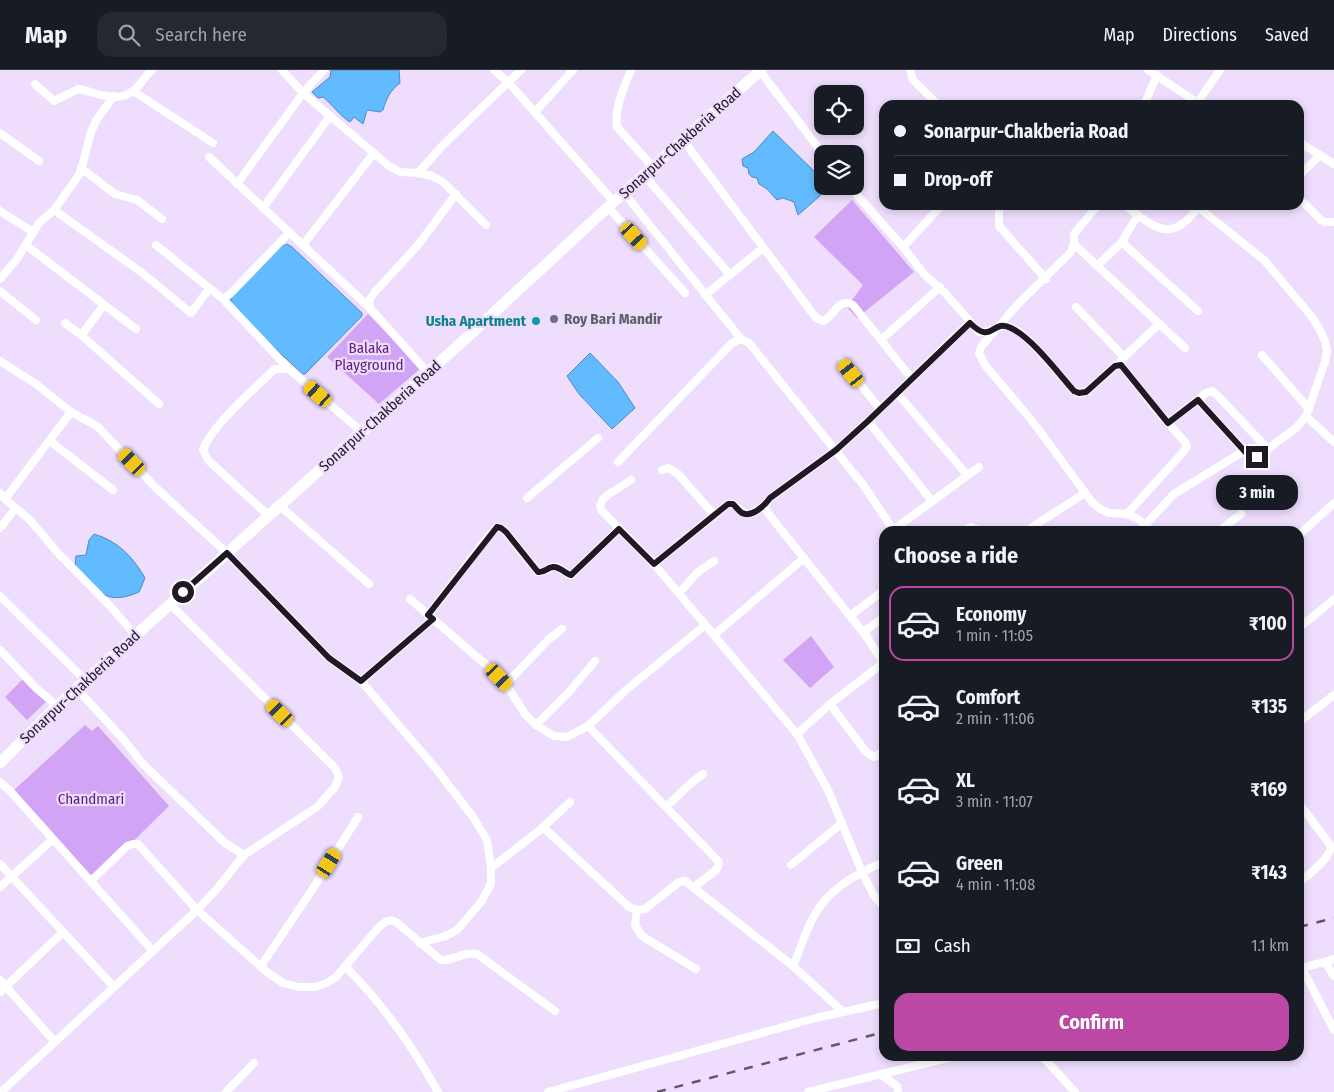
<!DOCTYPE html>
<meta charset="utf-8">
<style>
:root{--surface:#171b24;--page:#242831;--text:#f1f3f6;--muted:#9ea1a6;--line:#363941;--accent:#ba48a4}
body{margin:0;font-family:"Fira Sans Condensed",sans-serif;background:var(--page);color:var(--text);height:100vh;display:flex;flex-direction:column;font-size:19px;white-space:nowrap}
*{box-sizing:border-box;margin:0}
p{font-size:16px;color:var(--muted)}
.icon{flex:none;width:28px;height:28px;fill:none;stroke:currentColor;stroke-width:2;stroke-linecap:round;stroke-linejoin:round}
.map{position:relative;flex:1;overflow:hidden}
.details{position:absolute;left:879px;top:456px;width:425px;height:535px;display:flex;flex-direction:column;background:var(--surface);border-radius:15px;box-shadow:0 2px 8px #0003}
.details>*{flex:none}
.hud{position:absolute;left:879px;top:30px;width:425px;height:110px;border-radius:15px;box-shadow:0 2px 8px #0003;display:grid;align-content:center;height:110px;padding:0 15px;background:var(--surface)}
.tools{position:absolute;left:814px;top:15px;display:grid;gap:10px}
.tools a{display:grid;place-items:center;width:50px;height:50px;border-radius:10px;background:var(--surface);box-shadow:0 2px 8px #0003;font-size:25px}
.end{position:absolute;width:22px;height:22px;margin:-11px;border:6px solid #201925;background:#fff;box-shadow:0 0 0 2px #fff}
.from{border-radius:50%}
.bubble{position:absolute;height:35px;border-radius:15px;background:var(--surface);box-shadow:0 2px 8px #0003;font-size:16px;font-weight:700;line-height:35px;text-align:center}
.car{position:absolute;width:15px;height:30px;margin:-15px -8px;border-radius:6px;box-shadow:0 0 4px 1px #0007;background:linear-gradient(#f5c518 24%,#345 0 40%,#f5c518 0 76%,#345 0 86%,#f5c518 0)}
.hud b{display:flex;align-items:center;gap:18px;height:48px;font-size:19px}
.hud b+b{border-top:1px solid var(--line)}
.hud i{width:12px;height:12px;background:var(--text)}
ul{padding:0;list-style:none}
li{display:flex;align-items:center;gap:15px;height:75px;margin:0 10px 8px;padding:0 5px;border:2px solid transparent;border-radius:15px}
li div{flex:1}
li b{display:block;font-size:19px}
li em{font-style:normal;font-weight:700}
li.active{border-color:var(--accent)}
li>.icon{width:45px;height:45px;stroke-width:1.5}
h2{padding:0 15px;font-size:22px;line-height:60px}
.pay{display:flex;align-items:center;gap:12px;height:55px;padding:0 15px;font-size:19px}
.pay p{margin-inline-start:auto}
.action{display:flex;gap:10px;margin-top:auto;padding:10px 15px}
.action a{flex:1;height:58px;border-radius:15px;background:var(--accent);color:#fff;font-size:20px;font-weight:700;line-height:58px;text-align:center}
header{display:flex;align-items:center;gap:30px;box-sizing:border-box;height:70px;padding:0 25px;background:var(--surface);border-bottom:1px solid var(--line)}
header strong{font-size:24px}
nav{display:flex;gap:28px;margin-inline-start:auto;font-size:18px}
.search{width:350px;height:45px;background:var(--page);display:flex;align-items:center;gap:12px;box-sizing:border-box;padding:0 18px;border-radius:15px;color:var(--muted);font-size:19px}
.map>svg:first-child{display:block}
.green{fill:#d2a4f6}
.water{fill:#62bbfe;stroke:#4e8abd}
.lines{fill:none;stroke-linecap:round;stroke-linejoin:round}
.street{stroke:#fff;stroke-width:8}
.secondary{stroke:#fff;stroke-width:11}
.rail{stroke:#63586b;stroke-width:2.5;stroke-dasharray:9 9;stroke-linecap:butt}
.route{stroke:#201925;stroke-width:6}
.worship-dot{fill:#6b7280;stroke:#eeddfd;stroke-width:2}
.culture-dot{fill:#0f9aa8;stroke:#eeddfd;stroke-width:2}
.labels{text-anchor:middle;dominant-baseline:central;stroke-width:4.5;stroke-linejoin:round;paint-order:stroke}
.street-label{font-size:15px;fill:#201925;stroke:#eeddfd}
.worship-label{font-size:15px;font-weight:bold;fill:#5b616d;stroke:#eeddfd;text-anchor:start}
.culture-label{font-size:15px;font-weight:bold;fill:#0d838f;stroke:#eeddfd;text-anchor:end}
.park-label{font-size:15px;fill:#5b1d81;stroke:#eeddfd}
</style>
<header>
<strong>Map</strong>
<div class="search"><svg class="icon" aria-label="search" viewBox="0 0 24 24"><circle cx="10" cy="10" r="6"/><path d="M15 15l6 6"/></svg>Search here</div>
<nav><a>Map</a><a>Directions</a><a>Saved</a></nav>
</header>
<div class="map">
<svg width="1334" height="1022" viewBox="0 0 1334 1022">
<rect width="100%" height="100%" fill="#eeddfd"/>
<g class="green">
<path d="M852,130L914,202L857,248L847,237L863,215L814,167Z"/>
<path d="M368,244L421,298L379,334L327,287Z"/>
<path d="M811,566L834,597L810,618L783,590Z"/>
<path d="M24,608L47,631L27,650L5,627Z"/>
<path d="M85,655L92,661L98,656L169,736L93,811L13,721Z"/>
</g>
<g class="water">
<path d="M331,0H399L400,13C390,21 387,27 383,40L380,42L367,40L363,54L354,47L350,52C340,46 333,35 323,27L318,28L312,22L330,7Z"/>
<path d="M773,61L819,106L822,111V116L829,118L798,145L794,132L783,128L777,130L767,119L759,114L757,108L752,107L749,104L748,98L743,96L742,89L754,82Z"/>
<path d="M287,174L292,177L362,243V246L305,304H303L249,255L230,232L232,225L281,177Z"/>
<path d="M590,283L618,312L635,338L612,359L579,324L567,306Z"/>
<path d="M94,464C118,471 133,487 145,508L139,522C104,537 98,520 75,496L76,486L86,485L89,470Z"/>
</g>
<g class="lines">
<g class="street">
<path d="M282,0L303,23L389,96L400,102L418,103L432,106L443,112L486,155"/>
<path d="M494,0L508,12L614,132"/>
<path d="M631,0C624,18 614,38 617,57L653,97"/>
<path d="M910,0L913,10L938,35"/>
<path d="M1148,0L1201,35"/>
<path d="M760,1L823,84"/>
<path d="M35,14L54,31L78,19C96,22 116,34 133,21C140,16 145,6 152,0"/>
<path d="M133,21L213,73"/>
<path d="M1197,33L1220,0"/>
<path d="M1144,35L1157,5"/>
<path d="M535,42L573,0"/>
<path d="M0,63L39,91"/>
<path d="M683,70L816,248L824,251C834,245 839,227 853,235L912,309"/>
<path d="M1299,72L1334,94"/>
<path d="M209,87L370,238"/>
<path d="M81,98L115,124L137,130L162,149"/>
<path d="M418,103L444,74L521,0"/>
<path d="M644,105L730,205"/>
<path d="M1299,106L1320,85"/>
<path d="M237,114L303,23L324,0"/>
<path d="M849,116L903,177L924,204L946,224L979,262C991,264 997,254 1008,256C1026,261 1060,306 1074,321L1079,323L1086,322L1115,296L1121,295L1126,301L1159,343L1185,372L1187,376L1184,381L1127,444"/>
<path d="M624,123L741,269"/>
<path d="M1299,128L1321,150L1325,152H1334"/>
<path d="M999,135V156L1046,209"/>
<path d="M1098,135L1074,164V174L1071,182L1017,235L981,277L979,283L985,295L1033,352L1092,432L1100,439L1109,443L1127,444L1138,449L1152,461"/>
<path d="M1125,135C1157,160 1172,174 1200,135"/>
<path d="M608,137L685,223"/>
<path d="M263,138L330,46"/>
<path d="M54,140L141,202L191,243L209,219"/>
<path d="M0,141L33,162"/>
<path d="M1138,145L1125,166L1123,171L1126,176L1198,241"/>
<path d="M1074,174L1185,278"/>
<path d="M156,175L223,229L230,224L290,162"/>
<path d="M303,175L374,83"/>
<path d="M27,176L136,259"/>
<path d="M903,177L942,135"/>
<path d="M1098,195L1123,171"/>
<path d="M0,209L17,189L39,153L54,140L79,105L83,93L91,62L97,49L114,26"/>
<path d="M0,221L36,250"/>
<path d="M705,225L763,178"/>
<path d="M223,229L289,299"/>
<path d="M1076,237L1124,287"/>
<path d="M65,253L80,264L83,263L104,235"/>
<path d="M80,264L159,334"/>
<path d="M881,270L940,217"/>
<path d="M1262,285L1309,339"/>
<path d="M1121,290L1159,254"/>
<path d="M0,291L36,314L71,342L97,356L155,417L227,483L329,588L361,611L437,700L473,747L487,770L491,798V814L481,832L457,860L446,866L419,873"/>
<path d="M842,291L880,339"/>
<path d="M428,303L370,238L369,231L374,223L418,175L456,124"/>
<path d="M897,323L967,405"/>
<path d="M1198,330L1248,385L1252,387H1257L1296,358L1306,346L1325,292L1327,281L1325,271L1320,260L1312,247L1264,190L1198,137"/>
<path d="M1306,346L1334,372"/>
<path d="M868,351L932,431"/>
<path d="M1168,353L1206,323L1212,321L1219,327L1268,379"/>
<path d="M50,371L113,420"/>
<path d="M618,392L732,273L741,269L749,273L864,416L894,461"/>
<path d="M662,400L668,398L678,404L714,445"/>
<path d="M631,410L609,424L603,429L600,436L602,441L654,494L797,664L828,720L862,802L873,824L884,838"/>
<path d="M0,423L5,429L71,342"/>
<path d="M527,428L598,368"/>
<path d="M5,429L30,450L58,483L110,536L135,565"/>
<path d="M280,436L369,514"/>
<path d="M269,446L208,390L203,380C212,355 255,318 275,299H289L362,362"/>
<path d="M1145,455L1174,424L1244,381"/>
<path d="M0,458L16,438"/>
<path d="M893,460L979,397"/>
<path d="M962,461L971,457L980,461"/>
<path d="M1026,461L1085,423"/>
<path d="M1219,461L1241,444"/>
<path d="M1299,465L1334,433"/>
<path d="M654,494L728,434H733C749,447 746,447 765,435"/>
<path d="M679,523L698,502L714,491"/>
<path d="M0,526L86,611"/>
<path d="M410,529L492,600L506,614L525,644L536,655L554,666L567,667L588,656L626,620L705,555"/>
<path d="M428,545L490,464L497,457L501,458L506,462L538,502C545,503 547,498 553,497C560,495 565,504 571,505L619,459"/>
<path d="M850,546L884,520"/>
<path d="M1299,558L1334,529"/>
<path d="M863,562L884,547"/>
<path d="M714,565L804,488"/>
<path d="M0,580L36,618L57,636"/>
<path d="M884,594L866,566L767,442L765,435L770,428L836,380L868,351L969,253"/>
<path d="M361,611L433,549"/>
<path d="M506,614L549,569L562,559"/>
<path d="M77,619L124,670L143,694L225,773L244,785"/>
<path d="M830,634L866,682L874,687L884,681"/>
<path d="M1299,652L1334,625"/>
<path d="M536,655L569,622L595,591"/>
<path d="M588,656L719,792L718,797L715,801L694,817"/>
<path d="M797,664L830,634L883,593"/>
<path d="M0,712L11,722L153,881"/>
<path d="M1299,733L1331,776C1331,788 1308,805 1299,813"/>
<path d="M667,736L691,713L703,704"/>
<path d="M543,757L629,837L637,840L645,839L679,812L685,811L793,896L843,942"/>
<path d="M0,794L114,917"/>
<path d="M791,795L842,753"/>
<path d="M491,798L540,760L570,732"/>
<path d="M91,811L127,776L133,774H138L197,840L268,903L283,913L298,917H315L327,913L336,907L378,858C385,852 388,848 396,852L441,890C454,891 463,881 477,884L555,941"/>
<path d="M0,817L53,769"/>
<path d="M637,840L635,855L642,866L696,899"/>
<path d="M1325,892L1334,906"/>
<path d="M261,896L310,823L358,747"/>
<path d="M345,896C382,933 413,977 438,1022"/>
<path d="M793,896C800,880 805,862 814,846C828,819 857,803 884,792"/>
<path d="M1302,898L1334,960"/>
<path d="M1299,899L1334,889"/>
<path d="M0,910L55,972"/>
<path d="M0,922L63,862"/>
<path d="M1042,986L1075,1022"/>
<path d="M880,1004L897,1016L898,1022"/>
<path d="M1,1022L197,840L216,820L244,785L317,737L335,717L339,707L335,698L170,534"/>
<path d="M226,1022L254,993"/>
<path d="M548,1022L816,948L884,933"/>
<path d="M808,1022L956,986"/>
</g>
<path class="secondary" d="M0,693L57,636L473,262L608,137L761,0"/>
<g class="rail">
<path d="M1299,857L1334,848"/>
<path d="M657,1022L884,962"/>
</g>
</g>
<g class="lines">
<path class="route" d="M183,522L227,483L329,588L361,611L433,549L428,545L497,457L501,458L506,462L538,502C545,503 546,498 553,497C560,496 565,504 571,505L619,459L654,494L728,434H733C736,437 739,441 742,443C752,448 765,435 770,428L836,380L868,351L970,253C993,276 991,248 1011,258C1032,268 1058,303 1074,321L1079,323L1086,322L1115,296L1121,295L1168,353L1198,330L1248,385L1252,387H1257"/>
</g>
<circle class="worship-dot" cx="554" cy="249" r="5"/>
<circle class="culture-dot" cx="536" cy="251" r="5"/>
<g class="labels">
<g class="street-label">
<text transform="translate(680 73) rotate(-42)">Sonarpur-Chakberia Road</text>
<text transform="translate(380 346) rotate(-42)">Sonarpur-Chakberia Road</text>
<text transform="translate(80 617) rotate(-43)">Sonarpur-Chakberia Road</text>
</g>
<g class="worship-label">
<text x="564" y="249">Roy Bari Mandir</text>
</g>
<g class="culture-label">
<text x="526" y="251">Usha Apartment</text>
</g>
<g class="park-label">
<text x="369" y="278">Balaka<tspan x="369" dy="17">Playground</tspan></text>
<text x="91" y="729">Chandmari</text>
</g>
</g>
</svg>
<div class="tools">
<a><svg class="icon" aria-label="locate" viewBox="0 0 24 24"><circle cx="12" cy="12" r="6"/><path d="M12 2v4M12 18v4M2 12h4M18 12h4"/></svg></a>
<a><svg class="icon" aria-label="layers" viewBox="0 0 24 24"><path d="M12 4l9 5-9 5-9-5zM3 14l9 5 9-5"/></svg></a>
</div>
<i class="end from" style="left:183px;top:522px"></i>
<i class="end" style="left:1257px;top:387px"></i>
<div class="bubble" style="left:1216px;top:405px;width:82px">3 min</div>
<i class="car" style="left:634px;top:166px;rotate:138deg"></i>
<i class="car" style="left:851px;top:303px;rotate:321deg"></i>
<i class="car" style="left:318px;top:324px;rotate:311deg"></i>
<i class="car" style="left:132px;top:392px;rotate:316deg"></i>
<i class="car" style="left:499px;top:607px;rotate:137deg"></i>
<i class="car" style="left:280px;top:643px;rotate:315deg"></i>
<i class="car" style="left:329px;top:793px;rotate:32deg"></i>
<div class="hud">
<b><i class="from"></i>Sonarpur-Chakberia Road</b>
<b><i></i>Drop-off</b>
</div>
<section class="details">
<h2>Choose a ride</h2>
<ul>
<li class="active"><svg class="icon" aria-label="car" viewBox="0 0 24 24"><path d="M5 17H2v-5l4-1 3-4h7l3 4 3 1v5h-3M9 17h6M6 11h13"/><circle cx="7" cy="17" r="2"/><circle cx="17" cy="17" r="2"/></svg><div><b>Economy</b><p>1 min · 11:05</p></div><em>₹100</em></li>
<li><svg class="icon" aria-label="car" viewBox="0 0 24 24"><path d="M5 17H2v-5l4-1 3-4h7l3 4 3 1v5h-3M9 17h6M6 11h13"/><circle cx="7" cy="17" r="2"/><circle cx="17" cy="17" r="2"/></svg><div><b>Comfort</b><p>2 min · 11:06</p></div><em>₹135</em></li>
<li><svg class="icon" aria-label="car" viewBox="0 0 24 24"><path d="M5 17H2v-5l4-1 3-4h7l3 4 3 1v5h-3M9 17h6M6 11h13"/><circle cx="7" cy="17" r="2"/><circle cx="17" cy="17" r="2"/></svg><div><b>XL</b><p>3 min · 11:07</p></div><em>₹169</em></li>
<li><svg class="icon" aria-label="car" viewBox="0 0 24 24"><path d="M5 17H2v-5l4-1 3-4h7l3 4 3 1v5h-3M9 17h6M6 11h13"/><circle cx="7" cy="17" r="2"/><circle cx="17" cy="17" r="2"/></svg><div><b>Green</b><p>4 min · 11:08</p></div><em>₹143</em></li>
</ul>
<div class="pay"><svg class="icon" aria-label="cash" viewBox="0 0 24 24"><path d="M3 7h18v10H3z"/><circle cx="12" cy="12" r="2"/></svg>Cash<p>1.1 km</p></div>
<div class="action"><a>Confirm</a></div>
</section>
</div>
